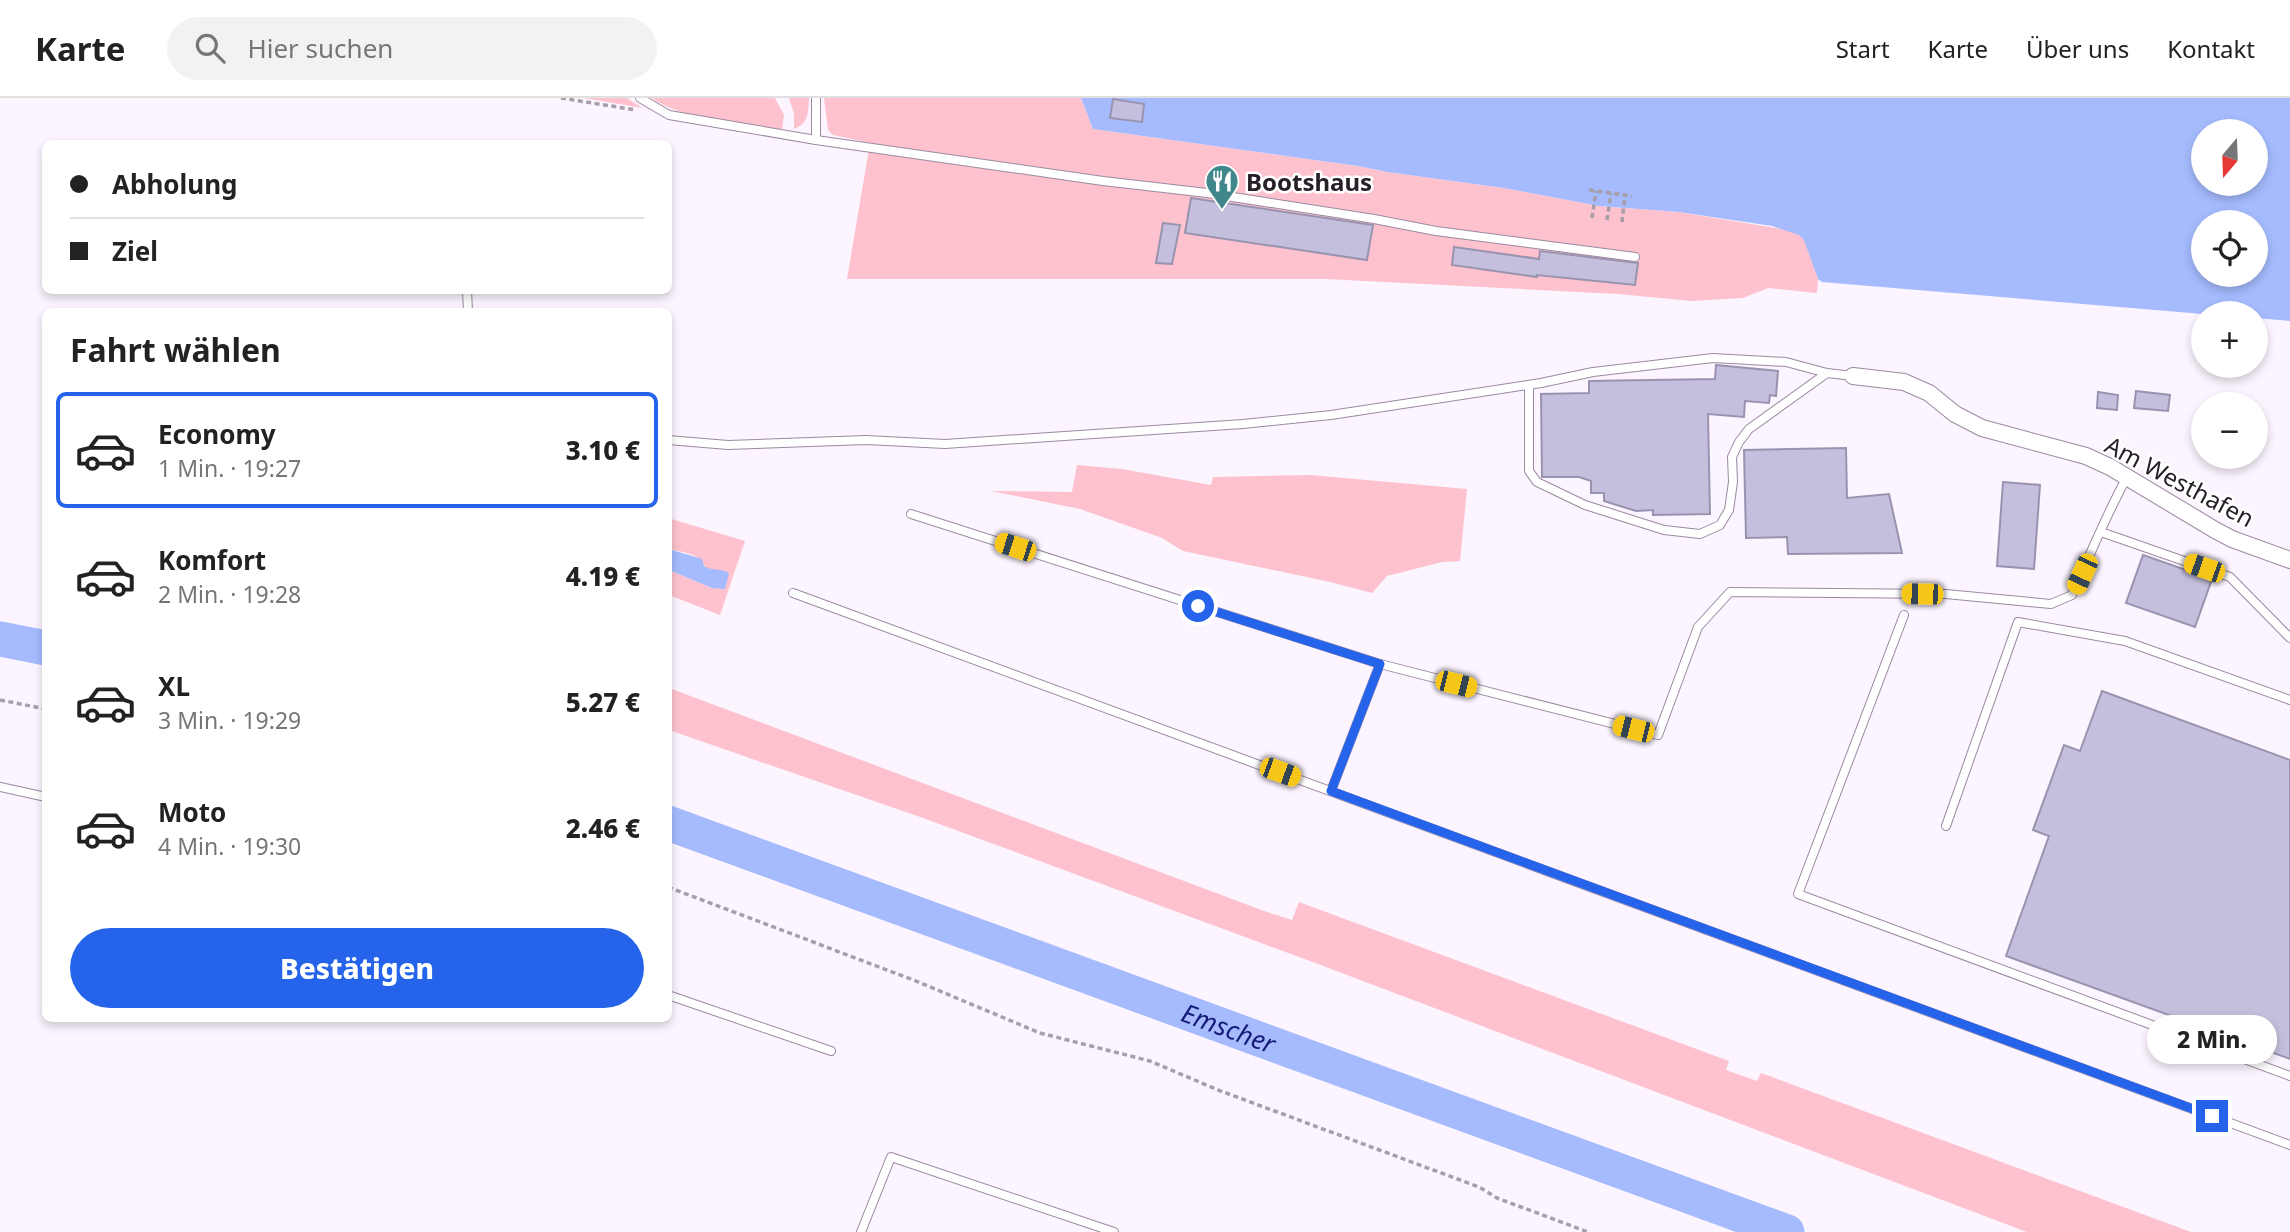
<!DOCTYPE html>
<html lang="de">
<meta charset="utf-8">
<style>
:root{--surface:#fff;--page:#f2f2f2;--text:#222;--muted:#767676;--line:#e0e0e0;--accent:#2563eb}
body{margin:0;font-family:"Noto Sans",sans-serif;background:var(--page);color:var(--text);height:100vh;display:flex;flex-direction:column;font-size:26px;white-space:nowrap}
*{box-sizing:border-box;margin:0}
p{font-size:23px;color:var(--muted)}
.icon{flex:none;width:38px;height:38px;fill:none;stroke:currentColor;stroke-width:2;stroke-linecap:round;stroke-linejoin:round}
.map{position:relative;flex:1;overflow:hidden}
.details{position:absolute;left:42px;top:210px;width:630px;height:714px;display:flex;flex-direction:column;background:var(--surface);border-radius:10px;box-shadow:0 4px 10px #0003}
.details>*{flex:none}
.hud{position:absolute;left:42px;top:42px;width:630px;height:154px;border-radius:10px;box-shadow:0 4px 10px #0003;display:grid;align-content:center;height:154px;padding:0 28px;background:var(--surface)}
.needle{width:46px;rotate:199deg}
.fabs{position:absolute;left:2191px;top:21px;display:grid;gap:14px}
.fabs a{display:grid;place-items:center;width:77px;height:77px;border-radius:50%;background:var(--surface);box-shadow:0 4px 10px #0003;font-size:35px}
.end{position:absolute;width:32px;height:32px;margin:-16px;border:9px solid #2563eb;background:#fff;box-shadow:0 0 0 4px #fff}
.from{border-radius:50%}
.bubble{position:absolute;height:49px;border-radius:24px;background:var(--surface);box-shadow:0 4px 10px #0003;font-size:23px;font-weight:800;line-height:49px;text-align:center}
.car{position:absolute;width:21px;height:42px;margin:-21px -10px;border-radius:9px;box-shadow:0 0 5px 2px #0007;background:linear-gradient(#f5c518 24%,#345 0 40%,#f5c518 0 76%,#345 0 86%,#f5c518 0)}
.hud b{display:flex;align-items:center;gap:24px;height:66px;font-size:26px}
.hud b+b{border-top:2px solid var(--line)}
.hud i{width:18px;height:18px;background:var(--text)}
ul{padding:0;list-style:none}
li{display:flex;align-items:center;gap:21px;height:116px;margin:0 14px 10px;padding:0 14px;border:4px solid transparent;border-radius:10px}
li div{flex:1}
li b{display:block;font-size:26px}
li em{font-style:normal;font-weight:800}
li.current{border-color:var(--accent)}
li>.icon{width:63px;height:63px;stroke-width:1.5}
h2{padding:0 28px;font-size:32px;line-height:84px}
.primary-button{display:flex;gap:14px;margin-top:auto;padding:14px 28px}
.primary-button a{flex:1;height:80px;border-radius:42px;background:var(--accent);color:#fff;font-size:28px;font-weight:800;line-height:80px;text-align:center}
header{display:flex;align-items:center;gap:42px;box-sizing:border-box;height:98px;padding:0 35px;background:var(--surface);border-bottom:2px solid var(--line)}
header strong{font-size:33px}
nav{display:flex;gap:38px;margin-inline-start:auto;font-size:24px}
.search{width:490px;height:63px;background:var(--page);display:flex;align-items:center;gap:18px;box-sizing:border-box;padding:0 24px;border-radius:38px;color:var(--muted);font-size:26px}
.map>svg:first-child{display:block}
.green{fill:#fdc2ce}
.water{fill:#a5bbfe;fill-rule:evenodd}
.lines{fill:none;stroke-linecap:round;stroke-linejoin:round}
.river{stroke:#a5bbfe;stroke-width:35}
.building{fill:#c4bfdc;stroke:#9993af;stroke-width:2}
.service-casing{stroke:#9b89a1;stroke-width:10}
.minor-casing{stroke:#9b89a1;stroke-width:18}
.path{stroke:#a69ea8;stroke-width:3.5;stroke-dasharray:5 3.5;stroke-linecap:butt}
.service{stroke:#fff;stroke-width:8}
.minor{stroke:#fff;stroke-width:16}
.route{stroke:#2563eb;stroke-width:9}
.labels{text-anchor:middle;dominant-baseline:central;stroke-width:5;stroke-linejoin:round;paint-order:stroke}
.poi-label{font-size:24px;font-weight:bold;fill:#272029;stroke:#fff;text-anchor:start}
.street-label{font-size:24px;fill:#272029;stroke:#fff}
.water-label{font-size:26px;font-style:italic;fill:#161b78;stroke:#fff}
</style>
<header>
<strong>Karte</strong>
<div class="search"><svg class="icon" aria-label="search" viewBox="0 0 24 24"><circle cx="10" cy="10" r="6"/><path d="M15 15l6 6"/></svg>Hier suchen</div>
<nav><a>Start</a><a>Karte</a><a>Über uns</a><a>Kontakt</a></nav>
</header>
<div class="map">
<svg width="2290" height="1134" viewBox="0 0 2290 1134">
<rect width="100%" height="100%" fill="#fcf4fe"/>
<g class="green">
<path d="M584,0H627L642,10Z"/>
<path d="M652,0H775L784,17L782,32C742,25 685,23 652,0Z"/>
<path d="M789,0H809C808,15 809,25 794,31V16Z"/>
<path d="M824,0H1081L1093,31L1358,68L1387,74L1504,90L1599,108L1679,114L1788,132L1799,137L1805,142L1818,181L1817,195L1768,190L1743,200L1691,203L1618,196L1326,181H847L870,45L833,37L828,32Z"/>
<path d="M1077,367L1122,371L1211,387L1213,379L1310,377L1467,391L1460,463L1442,464L1387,478L1372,495L1330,484L1183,453L1162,440L1080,411L991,393L1072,394Z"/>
<path d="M668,420L745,443L720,517L669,497V472L712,490C704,457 700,458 669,451Z"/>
<path d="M669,590L1264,813L1292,822L1299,804L1729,963L1726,972L1757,983L1761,975L2191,1134H2027L1310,863L923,720L669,632Z"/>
</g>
<g class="water">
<path d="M1081,0H2290V223L2256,220V215L2203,216L1822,184L1818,181L1804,142L1799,137L1772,128L1679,114L1599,108L1504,90L1387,74L1358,68L1093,31ZM2203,33H2256V86H2203ZM2203,124H2256V177H2203Z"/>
<path d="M669,451L702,461L704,468C711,473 721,470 729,475L725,491L712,490L669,472Z"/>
</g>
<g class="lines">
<g class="river">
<path d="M0,541L46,550"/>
<path id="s1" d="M668,725L1787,1134"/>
</g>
</g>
<g class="building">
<path d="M1113,1L1144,6L1142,24L1110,20Z"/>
<path d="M1191,100L1373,127L1367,162L1185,135Z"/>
<path d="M1163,125L1180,127L1172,166L1156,165Z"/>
<path d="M1454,149L1539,161L1540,153L1638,165L1635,187L1537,177V179L1452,167Z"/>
<path d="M1716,267L1778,273L1776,298L1770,297L1769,305L1745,303L1744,319L1708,316L1710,416L1653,417V412L1636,413L1604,403V395H1591V383L1579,379H1542L1541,296L1589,295V283L1715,281Z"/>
<path d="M2136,293L2170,297L2168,313L2134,310Z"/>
<path d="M2098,294L2118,297L2117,312L2097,310Z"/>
<path d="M1846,350L1847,400L1889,396L1902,455L1788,456L1787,439L1746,440L1744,352Z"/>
<path d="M2003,384L2040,387L2034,471L1997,468Z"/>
<path d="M2143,457L2212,481L2195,529L2126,505Z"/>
<path d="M2102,593L2290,662V961L2006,858L2049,738L2033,732L2064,647L2080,653Z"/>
</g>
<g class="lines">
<defs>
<g id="service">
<path d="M640,0L669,17L816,42L1103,83L1207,95L1374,121L1436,133L1635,159"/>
<path d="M816,42V0"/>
<path d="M467,192L468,214"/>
<path d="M1529,287V373L1537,384L1585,407L1664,432L1700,436L1720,427L1729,412L1733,384L1732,359L1739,344L1749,331L1827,275"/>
<path d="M668,342L728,347L866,342L945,346L1243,326L1331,317L1541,285L1593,274L1713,260L1786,264L1827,275L1853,278"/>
<path d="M911,416L1380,566L1658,637L1698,529L1730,494L1946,496L2051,506L2072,497C2090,457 2106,417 2127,379"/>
<path d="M2101,434L2230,479L2290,540"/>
<path d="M793,495L2290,1047"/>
<path d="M1904,517L1798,796L2290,978"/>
<path d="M0,689L46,699"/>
<path d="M1331,693L1380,566"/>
<path d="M1946,728L2018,524L2125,543L2290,602"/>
<path d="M668,897L831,953"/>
<path d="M861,1134L891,1059L1114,1134"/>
</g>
<path id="minor" d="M1853,278L1904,284L1929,295L1955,316L1982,330L2086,358L2110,369L2215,432L2232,441L2290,462"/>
</defs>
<use href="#service" class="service-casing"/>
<use href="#minor" class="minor-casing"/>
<g class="path">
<path d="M561,0L636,12"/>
<path d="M1589,92L1632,98"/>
<path d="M1592,120L1596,93"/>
<path d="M1607,122L1611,95"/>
<path d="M1622,124L1625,97"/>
<path d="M0,602L46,611"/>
<path d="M668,789L916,883L1040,935L1150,963L1218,992L1479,1089L1497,1100L1588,1134"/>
</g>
<use href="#service" class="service"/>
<use href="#minor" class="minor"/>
</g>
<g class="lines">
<path class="route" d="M1198,508L1380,566L1331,693L2212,1018"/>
</g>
<defs>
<symbol id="restaurant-pin" viewBox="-11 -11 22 30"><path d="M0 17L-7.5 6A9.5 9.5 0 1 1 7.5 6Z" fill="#3f878a" stroke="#fff"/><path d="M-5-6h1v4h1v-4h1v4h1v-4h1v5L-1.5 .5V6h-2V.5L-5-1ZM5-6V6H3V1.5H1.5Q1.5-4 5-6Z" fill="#fff"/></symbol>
</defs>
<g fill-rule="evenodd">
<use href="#restaurant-pin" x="1203" y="64" width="38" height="52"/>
</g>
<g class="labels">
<g class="poi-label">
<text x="1246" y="83">Bootshaus</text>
</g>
<g class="street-label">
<text transform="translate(2180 383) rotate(28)">Am Westhafen</text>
</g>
<g class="water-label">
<text stroke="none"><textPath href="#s1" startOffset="597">Emscher</textPath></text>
</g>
</g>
</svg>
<div class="fabs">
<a><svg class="needle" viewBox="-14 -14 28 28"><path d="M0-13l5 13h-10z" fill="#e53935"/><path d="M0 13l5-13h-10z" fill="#767676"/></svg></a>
<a><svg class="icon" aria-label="locate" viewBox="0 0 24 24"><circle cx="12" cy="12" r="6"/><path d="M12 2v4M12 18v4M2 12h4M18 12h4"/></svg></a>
<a>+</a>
<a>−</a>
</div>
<i class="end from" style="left:1198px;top:508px"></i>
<i class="end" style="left:2212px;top:1018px"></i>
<div class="bubble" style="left:2147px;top:917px;width:130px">2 Min.</div>
<i class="car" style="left:1015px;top:449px;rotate:288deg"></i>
<i class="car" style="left:2204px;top:470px;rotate:289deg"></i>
<i class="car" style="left:2082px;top:476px;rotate:205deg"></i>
<i class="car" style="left:1922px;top:496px;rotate:271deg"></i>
<i class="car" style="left:1456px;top:586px;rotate:104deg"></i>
<i class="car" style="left:1633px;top:631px;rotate:284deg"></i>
<i class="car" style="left:1280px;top:674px;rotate:110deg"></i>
<div class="hud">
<b><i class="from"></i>Abholung</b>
<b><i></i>Ziel</b>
</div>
<section class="details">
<h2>Fahrt wählen</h2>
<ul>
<li class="current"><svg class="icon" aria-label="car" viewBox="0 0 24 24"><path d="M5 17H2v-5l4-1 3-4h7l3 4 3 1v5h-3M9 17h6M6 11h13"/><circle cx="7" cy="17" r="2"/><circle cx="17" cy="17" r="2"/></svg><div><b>Economy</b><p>1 Min. · 19:27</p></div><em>3.10 €</em></li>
<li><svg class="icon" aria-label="car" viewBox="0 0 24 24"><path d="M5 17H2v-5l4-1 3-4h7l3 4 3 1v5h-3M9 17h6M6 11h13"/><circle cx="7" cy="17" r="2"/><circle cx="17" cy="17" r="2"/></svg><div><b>Komfort</b><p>2 Min. · 19:28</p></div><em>4.19 €</em></li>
<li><svg class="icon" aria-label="car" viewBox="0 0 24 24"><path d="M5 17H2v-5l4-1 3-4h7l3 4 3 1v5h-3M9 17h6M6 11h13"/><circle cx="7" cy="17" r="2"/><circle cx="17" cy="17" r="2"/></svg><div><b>XL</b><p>3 Min. · 19:29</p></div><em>5.27 €</em></li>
<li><svg class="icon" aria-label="car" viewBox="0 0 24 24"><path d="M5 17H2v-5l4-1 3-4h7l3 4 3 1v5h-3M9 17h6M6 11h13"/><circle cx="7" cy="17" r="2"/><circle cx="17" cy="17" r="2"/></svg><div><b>Moto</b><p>4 Min. · 19:30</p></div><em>2.46 €</em></li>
</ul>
<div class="primary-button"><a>Bestätigen</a></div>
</section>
</div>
